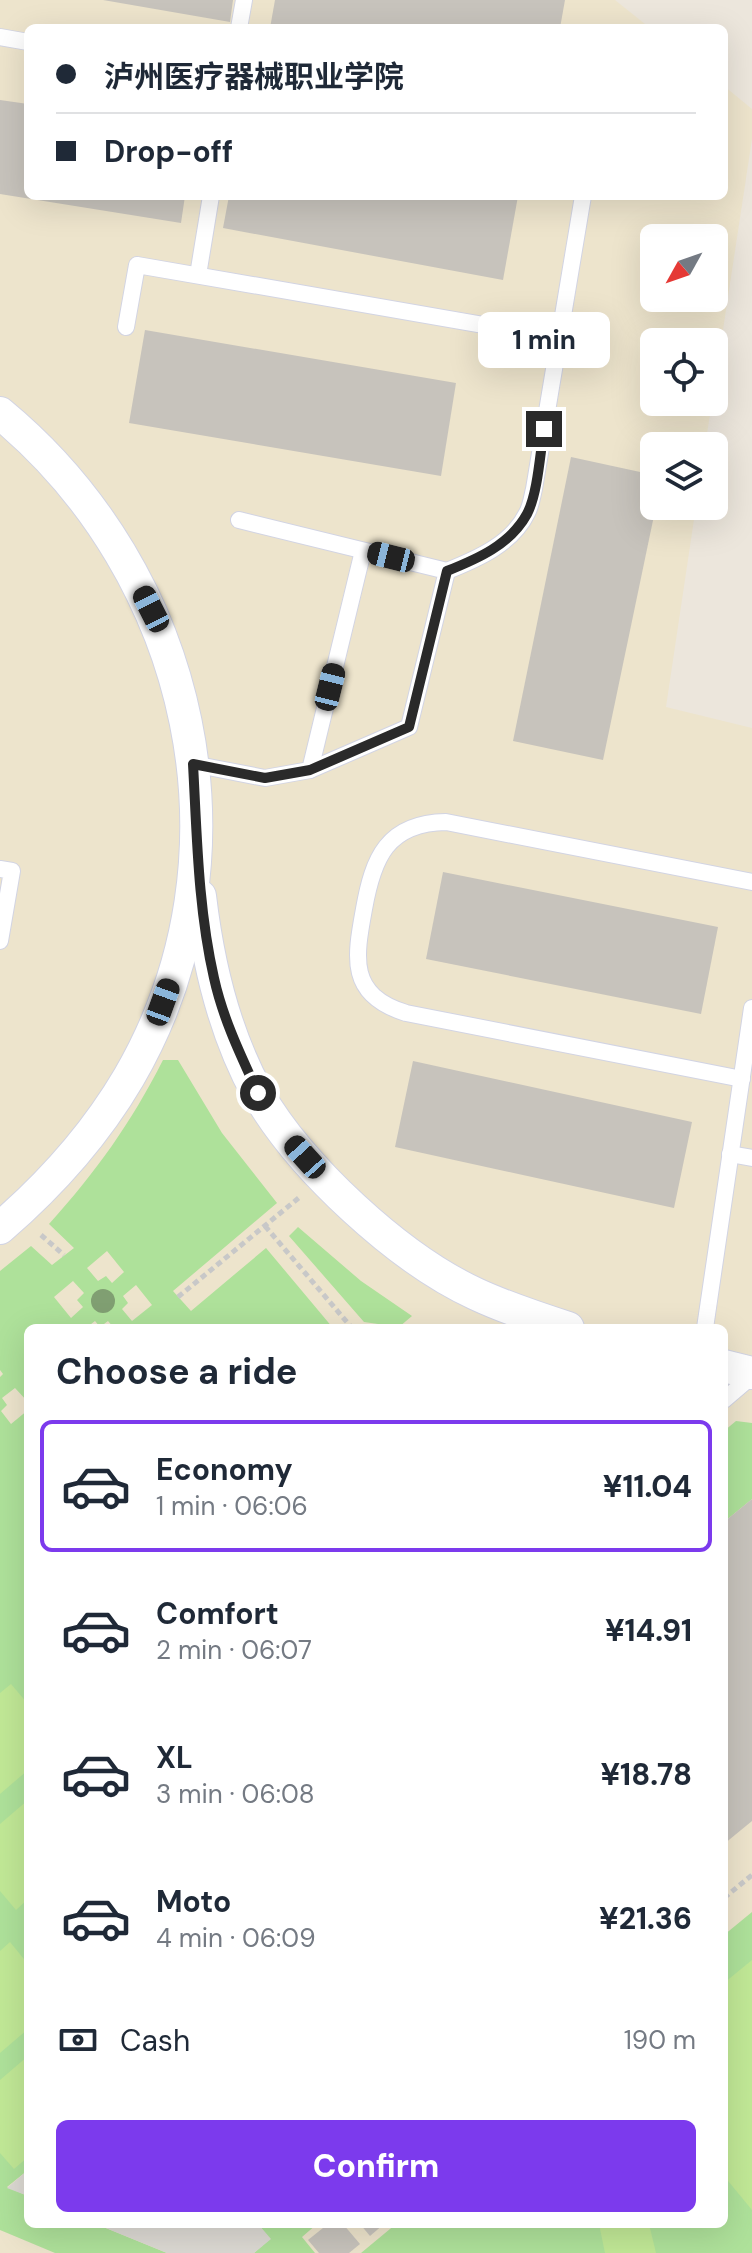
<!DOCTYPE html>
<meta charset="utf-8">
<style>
:root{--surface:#fff;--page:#f6f6f7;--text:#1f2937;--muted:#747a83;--line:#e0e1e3;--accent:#7c3aed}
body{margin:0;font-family:"DM Sans","Noto Sans SC",sans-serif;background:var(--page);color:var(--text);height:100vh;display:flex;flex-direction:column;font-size:30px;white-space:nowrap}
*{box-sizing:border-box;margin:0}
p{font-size:26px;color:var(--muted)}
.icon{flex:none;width:44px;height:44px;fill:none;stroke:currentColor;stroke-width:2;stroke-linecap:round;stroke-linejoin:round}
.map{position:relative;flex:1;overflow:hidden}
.panel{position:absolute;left:24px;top:1324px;width:704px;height:904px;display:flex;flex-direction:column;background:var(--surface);border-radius:12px;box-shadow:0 8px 32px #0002}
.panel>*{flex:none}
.hud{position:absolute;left:24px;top:24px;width:704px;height:176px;border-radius:12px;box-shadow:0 8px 32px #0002;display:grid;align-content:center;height:176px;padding:0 32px;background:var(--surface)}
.needle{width:52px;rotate:230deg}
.controls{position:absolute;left:640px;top:224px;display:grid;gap:16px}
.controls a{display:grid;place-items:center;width:88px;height:88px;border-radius:12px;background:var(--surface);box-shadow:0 8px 32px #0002;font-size:40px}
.end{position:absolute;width:36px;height:36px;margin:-18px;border:10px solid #2a2a2a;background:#fff;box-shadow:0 0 0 4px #fff}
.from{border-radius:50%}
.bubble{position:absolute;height:56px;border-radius:12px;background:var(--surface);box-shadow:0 8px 32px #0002;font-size:26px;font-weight:800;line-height:56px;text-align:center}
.car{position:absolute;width:24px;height:48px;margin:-24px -12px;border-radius:10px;box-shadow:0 0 6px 2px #0007;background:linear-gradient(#222 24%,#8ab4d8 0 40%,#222 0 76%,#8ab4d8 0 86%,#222 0)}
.hud b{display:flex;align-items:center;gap:28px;height:76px;font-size:30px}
.hud b+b{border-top:2px solid var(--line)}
.hud i{width:20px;height:20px;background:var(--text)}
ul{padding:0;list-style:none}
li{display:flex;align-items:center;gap:24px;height:132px;margin:0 16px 12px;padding:0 16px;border:4px solid transparent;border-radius:12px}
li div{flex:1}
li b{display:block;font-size:30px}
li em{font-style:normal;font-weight:800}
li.on{border-color:var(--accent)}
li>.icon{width:72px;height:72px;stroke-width:1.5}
h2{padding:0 32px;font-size:36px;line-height:96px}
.pay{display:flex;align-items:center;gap:20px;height:88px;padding:0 32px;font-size:30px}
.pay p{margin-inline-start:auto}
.button{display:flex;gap:16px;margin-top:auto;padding:16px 32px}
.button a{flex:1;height:92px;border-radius:12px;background:var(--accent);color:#fff;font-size:32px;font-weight:800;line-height:92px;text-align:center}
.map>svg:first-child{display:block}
.education{fill:#ede4cc;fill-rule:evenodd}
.green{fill:#aee19a;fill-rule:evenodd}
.pitch{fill:#c1e896}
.plaza{fill:#dcd9d3}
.building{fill:#c7c3bc}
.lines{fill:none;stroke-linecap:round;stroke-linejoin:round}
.service-casing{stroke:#d2d4e3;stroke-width:18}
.minor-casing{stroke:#d2d4e3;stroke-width:34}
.path{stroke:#c8c8c8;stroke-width:5;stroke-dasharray:6 4;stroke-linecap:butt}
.service{stroke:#fff;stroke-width:16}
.minor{stroke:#fff;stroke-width:32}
.tree{fill:#809f72}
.route{stroke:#2a2a2a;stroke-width:10}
</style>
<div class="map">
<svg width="752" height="2253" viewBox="0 0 752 2253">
<rect width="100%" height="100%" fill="#ece6dc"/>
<path class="education" d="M0,0H615L650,28H28V196H724V86L752,109V139L714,389V342H654V402H712L705,446H654V506H696L666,707L752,728V2253H0ZM654,238H714V298H654ZM28,1328H724V2224H28Z"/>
<g class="green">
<path d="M163,1060H178L222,1133L277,1203L173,1291L191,1311L266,1248L333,1328H114L108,1321L100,1327L95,1321L86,1328H28V1402L15,1388L2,1398L7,1405L1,1411L11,1424L28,1410V2170L7,2187L28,2196V2224H96L167,2253H55L0,2230V1377L3,1374L0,1370V1271L31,1246L52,1265L74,1248L49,1224C96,1172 131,1123 163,1060ZM107,1251L124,1272L112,1283L106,1276L98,1281L87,1268ZM73,1281L84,1293L77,1300L83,1307L71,1318L54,1297ZM136,1285L152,1305L132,1321L122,1309L128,1303L123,1296Z"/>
<path d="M298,1227L361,1281L412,1316L399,1327L364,1322L289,1236Z"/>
<path d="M736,1421L752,1423V1499L724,1522V1431Z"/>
<path d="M752,1912V2253H361L396,2224H724V1935Z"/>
<path d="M258,2224H317L302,2237L315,2253H254L270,2239Z"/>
</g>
<g class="pitch">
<path d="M11,1684L28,1704V1770L0,1794V1693Z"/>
<path d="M28,1800V1899L16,1910L0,1891V1824Z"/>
<path d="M10,1942L28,1964V2029L0,2053V1951Z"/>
<path d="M752,1960V2210L724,2176V1983Z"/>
<path d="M28,2056V2157L14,2169L0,2153V2080Z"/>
<path d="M599,2224H649L656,2253H605Z"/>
</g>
<g class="plaza">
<path d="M28,2170V2196L7,2188Z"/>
<path d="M96,2224H258L271,2239L254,2253H167Z"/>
</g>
<g class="building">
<path d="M103,0H233L230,22Z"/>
<path d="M275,0H565L560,28H270Z"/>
<path d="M0,100L28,104V196H185L181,223L0,194Z"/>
<path d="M229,196H518L503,280L223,228Z"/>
<path d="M145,330L456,383L441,476L129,423Z"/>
<path d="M571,457L654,475L656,506L603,760L513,741Z"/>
<path d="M443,872L718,927L701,1014L426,959Z"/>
<path d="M413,1061L692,1122L674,1208L395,1147Z"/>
<path d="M752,1499V1821L724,1844V1522Z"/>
<path d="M328,2224H343L360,2244L349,2253H319L308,2240Z"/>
<path d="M360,2224H384L370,2236Z"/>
</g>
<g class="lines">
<defs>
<g id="service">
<path d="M239,28L244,0"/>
<path d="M0,37L28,42"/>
<path d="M198,275L211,196"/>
<path d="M126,327L137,265L559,338"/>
<path d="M447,571C477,559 512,544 527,513C531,506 532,497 534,489L583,196"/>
<path d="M193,764L265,778L310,770L409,727L447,571L239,520"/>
<path d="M310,770L363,551"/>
<path d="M0,869L12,871L0,941"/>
<path d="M742,1079L406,1013C348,995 355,958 364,909C373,858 387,823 446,822L752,882"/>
<path d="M730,1154L752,1158"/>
<path d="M705,1328L752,1008"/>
<path d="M724,1400L752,1376"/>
</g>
<g id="minor">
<path d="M0,413C194,573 258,855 129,1077C95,1135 51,1184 0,1228"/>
<path d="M200,896C208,964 224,1033 258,1094C301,1168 398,1258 476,1294C506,1308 537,1318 568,1328"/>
<path d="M724,1366L752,1373"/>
</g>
</defs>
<use href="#service" class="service-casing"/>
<use href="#minor" class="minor-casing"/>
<g class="path">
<path d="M265,1226L352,1328"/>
<path d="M41,1235L64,1255"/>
<path d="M178,1297L301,1196"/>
<path d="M724,1898L752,1875"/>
</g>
<use href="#service" class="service"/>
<use href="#minor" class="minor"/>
</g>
<circle class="tree" cx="103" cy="1301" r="12"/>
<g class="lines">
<path class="route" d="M258,1093C241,1056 223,1019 214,978C198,908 197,836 193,764L265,778L310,770L409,727L447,571C477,559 510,545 527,514C538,493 540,453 544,429"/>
</g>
</svg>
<div class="controls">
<a><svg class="needle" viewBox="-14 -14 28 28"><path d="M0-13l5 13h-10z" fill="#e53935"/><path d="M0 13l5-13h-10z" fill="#747a83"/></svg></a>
<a><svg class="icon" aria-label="locate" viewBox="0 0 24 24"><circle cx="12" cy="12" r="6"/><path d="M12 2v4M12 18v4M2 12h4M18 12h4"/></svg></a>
<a><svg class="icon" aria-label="layers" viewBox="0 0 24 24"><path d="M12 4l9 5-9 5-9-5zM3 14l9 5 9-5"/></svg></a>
</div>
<i class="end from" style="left:258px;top:1093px"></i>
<i class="end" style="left:544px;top:429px"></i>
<div class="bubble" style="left:478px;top:312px;width:132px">1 min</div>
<i class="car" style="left:391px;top:557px;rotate:284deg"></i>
<i class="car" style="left:151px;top:609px;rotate:333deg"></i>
<i class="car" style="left:330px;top:687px;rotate:14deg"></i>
<i class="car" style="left:163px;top:1002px;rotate:20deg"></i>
<i class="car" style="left:305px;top:1157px;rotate:318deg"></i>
<div class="hud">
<b><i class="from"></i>泸州医疗器械职业学院</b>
<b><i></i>Drop-off</b>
</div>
<section class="panel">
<h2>Choose a ride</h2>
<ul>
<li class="on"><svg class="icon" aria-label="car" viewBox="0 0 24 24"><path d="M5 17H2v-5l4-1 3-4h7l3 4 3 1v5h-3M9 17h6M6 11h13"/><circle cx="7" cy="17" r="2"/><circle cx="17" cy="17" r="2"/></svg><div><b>Economy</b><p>1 min · 06:06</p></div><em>¥11.04</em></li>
<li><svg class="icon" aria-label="car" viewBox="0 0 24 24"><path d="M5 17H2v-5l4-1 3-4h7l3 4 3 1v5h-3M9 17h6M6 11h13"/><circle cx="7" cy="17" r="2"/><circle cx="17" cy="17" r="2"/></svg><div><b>Comfort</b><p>2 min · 06:07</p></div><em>¥14.91</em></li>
<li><svg class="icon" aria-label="car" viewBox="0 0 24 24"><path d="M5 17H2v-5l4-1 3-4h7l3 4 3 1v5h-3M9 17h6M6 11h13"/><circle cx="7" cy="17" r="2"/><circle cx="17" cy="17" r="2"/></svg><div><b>XL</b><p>3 min · 06:08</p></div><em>¥18.78</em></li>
<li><svg class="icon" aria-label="car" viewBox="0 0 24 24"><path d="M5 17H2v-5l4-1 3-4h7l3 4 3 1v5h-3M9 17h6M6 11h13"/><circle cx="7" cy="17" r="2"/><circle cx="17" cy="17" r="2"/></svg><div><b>Moto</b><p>4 min · 06:09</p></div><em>¥21.36</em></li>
</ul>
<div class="pay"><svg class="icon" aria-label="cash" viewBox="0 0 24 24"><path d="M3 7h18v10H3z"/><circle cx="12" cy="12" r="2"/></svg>Cash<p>190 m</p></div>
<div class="button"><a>Confirm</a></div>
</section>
</div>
